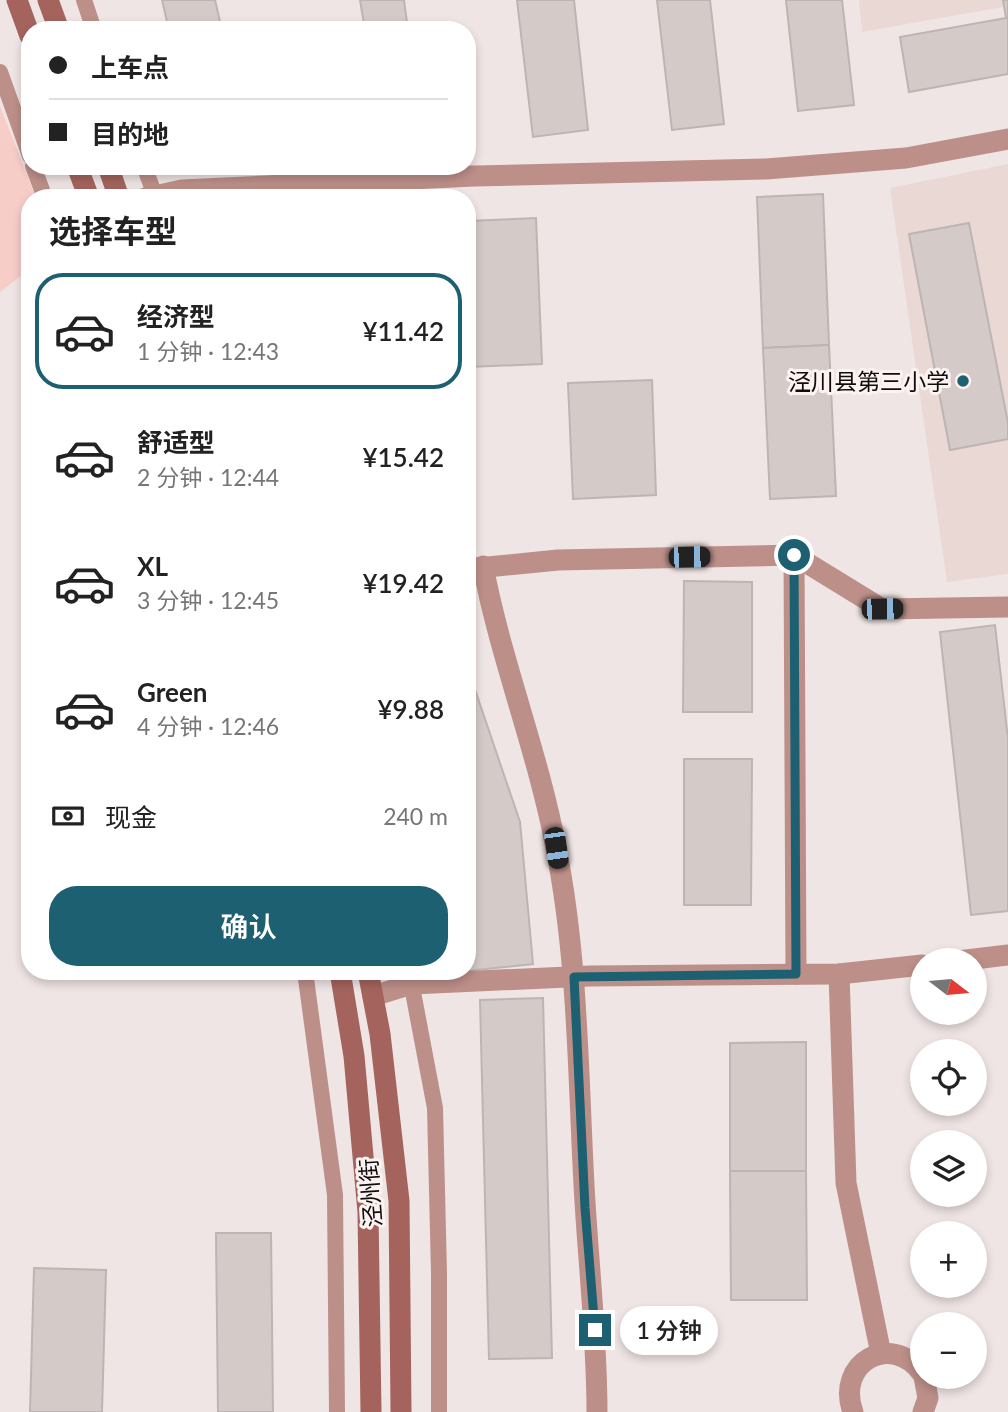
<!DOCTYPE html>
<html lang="zh">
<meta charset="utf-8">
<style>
:root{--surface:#fff;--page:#f2f2f2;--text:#222;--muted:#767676;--line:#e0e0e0;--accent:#1c6072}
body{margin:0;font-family:Lato,"Noto Sans SC",sans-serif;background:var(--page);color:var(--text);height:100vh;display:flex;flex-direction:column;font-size:26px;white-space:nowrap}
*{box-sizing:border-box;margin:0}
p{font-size:23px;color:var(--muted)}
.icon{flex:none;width:38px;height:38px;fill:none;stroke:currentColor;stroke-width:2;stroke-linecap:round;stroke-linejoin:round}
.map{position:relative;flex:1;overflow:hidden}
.panel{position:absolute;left:21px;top:189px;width:455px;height:791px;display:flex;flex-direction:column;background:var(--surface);border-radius:28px;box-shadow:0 4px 10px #0003}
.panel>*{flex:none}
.hud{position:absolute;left:21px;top:21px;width:455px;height:154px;border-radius:28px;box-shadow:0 4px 10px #0003;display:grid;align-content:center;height:154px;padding:0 28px;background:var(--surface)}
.needle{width:46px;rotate:106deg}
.fabs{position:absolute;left:910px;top:948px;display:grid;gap:14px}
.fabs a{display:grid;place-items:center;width:77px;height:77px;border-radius:50%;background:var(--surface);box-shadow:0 4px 10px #0003;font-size:35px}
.end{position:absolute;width:32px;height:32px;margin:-16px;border:9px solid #1c6072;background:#fff;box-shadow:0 0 0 4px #fff}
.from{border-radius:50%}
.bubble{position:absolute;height:49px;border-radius:24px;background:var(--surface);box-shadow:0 4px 10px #0003;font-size:23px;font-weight:600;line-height:49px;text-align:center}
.car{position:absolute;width:21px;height:42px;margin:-21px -10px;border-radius:9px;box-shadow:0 0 5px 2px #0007;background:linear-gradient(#222 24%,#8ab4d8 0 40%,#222 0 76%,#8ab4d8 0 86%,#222 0)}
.hud b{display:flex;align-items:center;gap:24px;height:66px;font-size:26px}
.hud b+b{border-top:2px solid var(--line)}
.hud i{width:18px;height:18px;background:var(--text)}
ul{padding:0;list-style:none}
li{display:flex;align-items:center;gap:21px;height:116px;margin:0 14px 10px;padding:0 14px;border:4px solid transparent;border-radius:28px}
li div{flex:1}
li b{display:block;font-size:26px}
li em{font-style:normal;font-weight:600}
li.on{border-color:var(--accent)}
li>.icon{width:63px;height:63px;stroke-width:1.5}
h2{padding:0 28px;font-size:32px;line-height:84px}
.pay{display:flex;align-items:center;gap:18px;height:77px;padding:0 28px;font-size:26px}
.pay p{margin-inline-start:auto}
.primary-button{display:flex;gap:14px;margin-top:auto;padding:14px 28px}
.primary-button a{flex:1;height:80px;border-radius:28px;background:var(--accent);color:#fff;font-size:28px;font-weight:600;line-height:80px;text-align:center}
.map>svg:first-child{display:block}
.built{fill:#ead8d5}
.green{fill:#f7cdc8}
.building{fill:#d4cbc9;stroke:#beb4b3;stroke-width:2}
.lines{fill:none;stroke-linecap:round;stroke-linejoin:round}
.lane{stroke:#bd8f89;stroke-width:16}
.street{stroke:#bd8f89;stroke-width:21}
.secondary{stroke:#a4645d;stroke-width:21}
.route{stroke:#1c6072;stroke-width:9}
.poi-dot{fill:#1c6072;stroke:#fcf2f1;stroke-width:2.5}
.labels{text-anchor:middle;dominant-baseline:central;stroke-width:6;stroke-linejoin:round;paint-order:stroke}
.poi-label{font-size:23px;fill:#0f0c0c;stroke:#fcf2f1;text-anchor:end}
.street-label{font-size:23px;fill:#0f0c0c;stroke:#fcf2f1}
</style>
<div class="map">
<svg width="1008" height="1412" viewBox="0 0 1008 1412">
<rect width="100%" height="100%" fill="#efe5e4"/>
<g class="built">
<path d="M859,0H1008V6L862,32Z"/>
<path d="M1008,164V574L947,582L890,188Z"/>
</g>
<path class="green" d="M0,106L36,198H30V269L0,292Z"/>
<g class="building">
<path d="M162,0H215L222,30H169Z"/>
<path d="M360,0H404L408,30H365Z"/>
<path d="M517,0H574L588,130L533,137Z"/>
<path d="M657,0H710L724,124L672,130Z"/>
<path d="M786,0H842L854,105L798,111Z"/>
<path d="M1003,0H1008V74L909,92L900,37L1006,18Z"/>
<path d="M823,194L829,345L763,348L757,197Z"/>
<path d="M536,218L542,364L468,367L467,221Z"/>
<path d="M969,223L1008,423V439L950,450L909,234Z"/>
<path d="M829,345L836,496L770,499L763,348Z"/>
<path d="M652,380L656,495L573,499L568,383Z"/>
<path d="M684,581L752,582V712H683Z"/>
<path d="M995,625L1008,739V911L971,915L940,632Z"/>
<path d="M467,666L520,822L533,964L467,971Z"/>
<path d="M684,759H752L751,905H684Z"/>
<path d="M543,998L552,1358L489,1359L480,1000Z"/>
<path d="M806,1042V1171H730V1043Z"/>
<path d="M730,1171H806L807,1300H731Z"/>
<path d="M216,1233H271L273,1412H218Z"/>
<path d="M34,1268L106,1270L102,1412H30Z"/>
</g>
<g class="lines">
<g class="lane">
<path d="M84,0L94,30"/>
<path d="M0,72L30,156"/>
<path d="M33,166L45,198"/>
<path d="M144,166L156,198"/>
<path d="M305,971L335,1195L337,1412"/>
<path d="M409,971L435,1108L439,1273V1412"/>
</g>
<g class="street">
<path d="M145,198L182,190L474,176L766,169L906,158L1008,139"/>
<path d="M794,555L796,974"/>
<path d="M483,566C501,661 538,752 556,848C578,958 578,1073 584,1185C588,1261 597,1336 597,1412"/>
<path d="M467,569L558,560L794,555L882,609L1008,607"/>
<path d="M958,961L1008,955"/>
<path d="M839,974L846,1183L881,1354"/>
<path d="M373,996L412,984L590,976L839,974L922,965"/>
<path d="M853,1412C835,1363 891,1331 922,1373"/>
<path d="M923,1412L928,1398L924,1377"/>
</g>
<g class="secondary">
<path d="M17,0L30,36"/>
<path d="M48,0L59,30"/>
<path d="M77,166L89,198"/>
<path d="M108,166L119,198"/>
<path d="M340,971L354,1056L368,1212L371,1412"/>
<path d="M368,971L380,1034L399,1201L401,1412"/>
</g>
</g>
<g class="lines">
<path class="route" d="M595,1330L585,1208L574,977L796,974L794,555"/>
</g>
<circle class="poi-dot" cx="963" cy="381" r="7"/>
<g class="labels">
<g class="poi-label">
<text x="949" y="381">泾川县第三小学</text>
</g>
<g class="street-label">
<text transform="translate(370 1193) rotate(-94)">泾州街</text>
</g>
</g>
</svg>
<div class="fabs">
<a><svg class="needle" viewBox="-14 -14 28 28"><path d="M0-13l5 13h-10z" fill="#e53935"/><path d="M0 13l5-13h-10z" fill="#767676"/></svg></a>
<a><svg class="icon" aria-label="locate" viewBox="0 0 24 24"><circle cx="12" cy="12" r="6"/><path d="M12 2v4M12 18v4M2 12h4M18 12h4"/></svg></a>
<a><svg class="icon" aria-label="layers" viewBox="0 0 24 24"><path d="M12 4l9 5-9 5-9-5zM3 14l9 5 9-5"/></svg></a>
<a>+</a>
<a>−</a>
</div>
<i class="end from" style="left:794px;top:555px"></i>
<i class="end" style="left:595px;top:1330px"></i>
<div class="bubble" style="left:620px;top:1306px;width:98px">1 分钟</div>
<i class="car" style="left:689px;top:557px;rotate:89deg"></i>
<i class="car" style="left:882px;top:609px;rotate:89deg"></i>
<i class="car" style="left:556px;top:848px;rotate:172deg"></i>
<div class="hud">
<b><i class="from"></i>上车点</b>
<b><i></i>目的地</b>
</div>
<section class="panel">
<h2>选择车型</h2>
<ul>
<li class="on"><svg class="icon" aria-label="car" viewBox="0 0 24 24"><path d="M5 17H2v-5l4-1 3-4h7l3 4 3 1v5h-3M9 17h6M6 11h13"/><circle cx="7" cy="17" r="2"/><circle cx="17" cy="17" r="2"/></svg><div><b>经济型</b><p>1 分钟 · 12:43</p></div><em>¥11.42</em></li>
<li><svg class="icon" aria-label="car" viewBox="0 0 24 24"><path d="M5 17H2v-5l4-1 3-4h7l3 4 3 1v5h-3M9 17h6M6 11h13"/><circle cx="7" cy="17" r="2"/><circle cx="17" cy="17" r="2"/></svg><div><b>舒适型</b><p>2 分钟 · 12:44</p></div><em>¥15.42</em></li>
<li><svg class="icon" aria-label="car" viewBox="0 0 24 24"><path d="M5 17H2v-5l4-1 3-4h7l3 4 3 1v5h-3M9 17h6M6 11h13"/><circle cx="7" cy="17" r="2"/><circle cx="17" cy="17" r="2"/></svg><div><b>XL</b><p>3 分钟 · 12:45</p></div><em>¥19.42</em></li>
<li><svg class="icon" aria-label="car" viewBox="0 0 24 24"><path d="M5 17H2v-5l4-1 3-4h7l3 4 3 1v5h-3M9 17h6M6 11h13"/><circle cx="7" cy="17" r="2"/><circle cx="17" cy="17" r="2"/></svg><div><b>Green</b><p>4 分钟 · 12:46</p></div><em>¥9.88</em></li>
</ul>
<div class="pay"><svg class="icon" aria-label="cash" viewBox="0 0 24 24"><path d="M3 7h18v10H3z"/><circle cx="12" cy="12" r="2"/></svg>现金<p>240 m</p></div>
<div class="primary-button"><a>确认</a></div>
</section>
</div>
